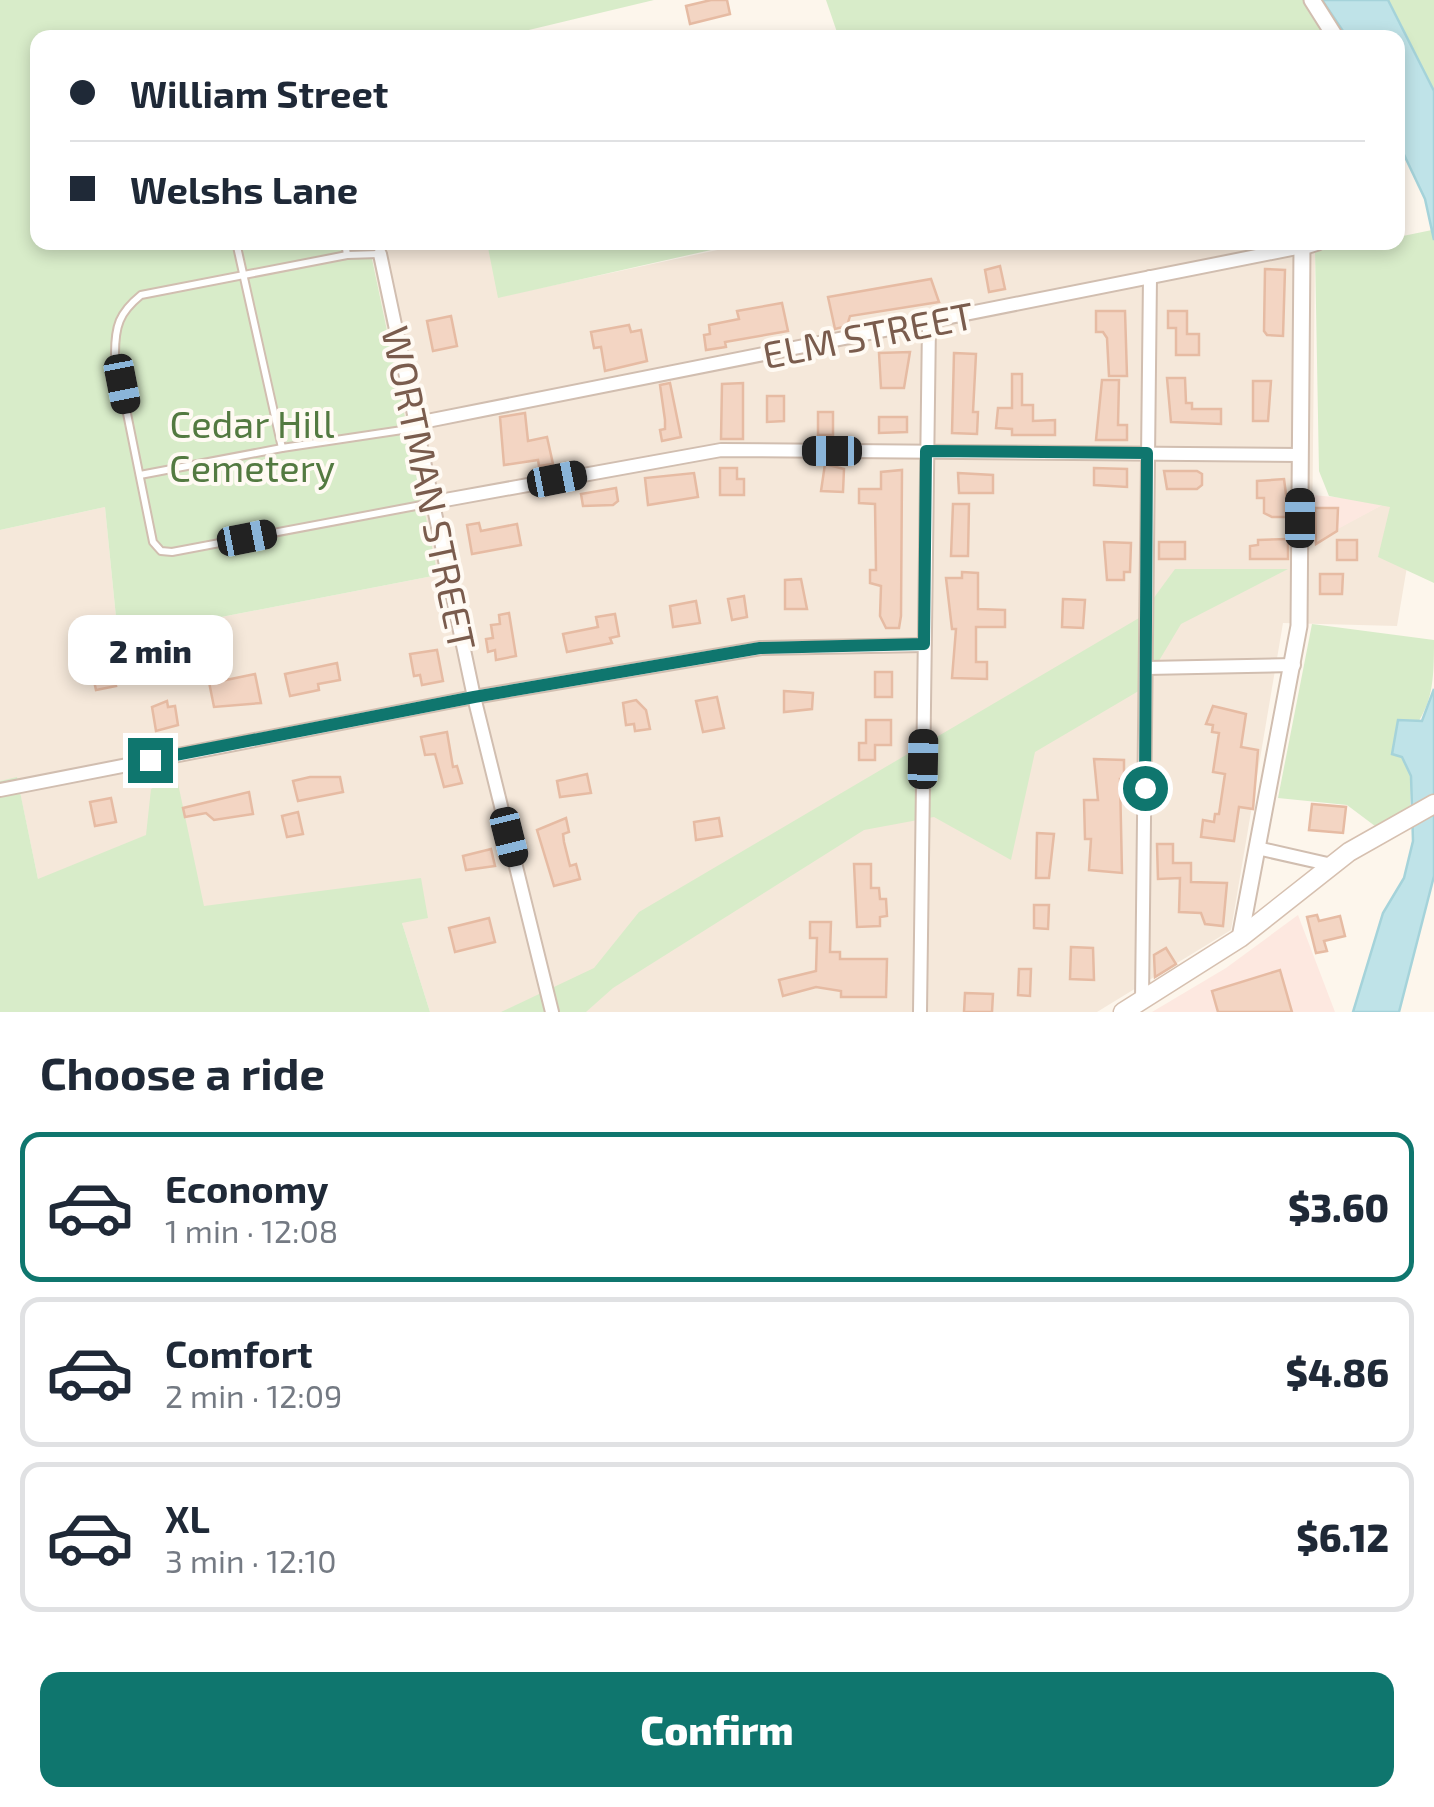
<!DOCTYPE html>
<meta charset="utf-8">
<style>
:root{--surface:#fff;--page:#f2f2f3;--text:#1f2937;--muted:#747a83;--line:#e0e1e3;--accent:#0f766e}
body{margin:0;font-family:"Exo 2",sans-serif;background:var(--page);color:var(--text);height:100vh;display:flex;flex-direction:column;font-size:38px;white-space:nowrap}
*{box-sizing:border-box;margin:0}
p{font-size:32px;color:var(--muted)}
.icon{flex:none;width:55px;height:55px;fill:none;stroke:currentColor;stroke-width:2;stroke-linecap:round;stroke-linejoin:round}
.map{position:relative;height:1012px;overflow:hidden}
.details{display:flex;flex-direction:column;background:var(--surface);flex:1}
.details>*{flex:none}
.banner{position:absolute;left:30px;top:30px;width:1375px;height:220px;border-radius:20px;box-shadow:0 5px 15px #0003;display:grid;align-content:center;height:220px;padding:0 40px;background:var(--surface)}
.end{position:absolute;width:45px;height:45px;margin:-22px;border:12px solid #0f766e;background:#fff;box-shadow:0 0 0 5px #fff}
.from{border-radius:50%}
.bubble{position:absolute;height:70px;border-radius:20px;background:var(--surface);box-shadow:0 5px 15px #0003;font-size:32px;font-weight:800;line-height:70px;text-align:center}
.car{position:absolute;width:30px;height:60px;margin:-30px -15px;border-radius:12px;box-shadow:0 0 8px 2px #0007;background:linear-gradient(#222 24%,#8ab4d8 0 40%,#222 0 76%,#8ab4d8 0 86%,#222 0)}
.banner b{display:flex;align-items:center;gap:35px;height:95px;font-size:38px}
.banner b+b{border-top:2px solid var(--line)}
.banner i{width:25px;height:25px;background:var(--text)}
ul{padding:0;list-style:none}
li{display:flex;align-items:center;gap:30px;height:150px;margin:0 20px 15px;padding:0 20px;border:5px solid var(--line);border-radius:20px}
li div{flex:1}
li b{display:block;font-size:38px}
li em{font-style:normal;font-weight:800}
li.active{border-color:var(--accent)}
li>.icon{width:90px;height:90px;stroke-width:1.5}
h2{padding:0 40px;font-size:45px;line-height:120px}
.primary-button{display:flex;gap:20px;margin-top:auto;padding:20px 40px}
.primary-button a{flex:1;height:115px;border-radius:20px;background:var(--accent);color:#fff;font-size:40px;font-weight:800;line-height:115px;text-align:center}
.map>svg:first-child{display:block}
.residential{fill:#f5e8da}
.commercial{fill:#fde8e0}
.green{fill:#d8ecc9}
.water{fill:#bfe3e8;stroke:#a5d3da;stroke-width:2.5}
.building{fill:#f3d5c3;stroke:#e6bba3;stroke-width:2.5}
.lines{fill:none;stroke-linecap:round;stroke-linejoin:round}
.service-casing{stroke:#d1beb0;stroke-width:10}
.minor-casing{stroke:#d1beb0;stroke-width:16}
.tertiary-casing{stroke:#d1beb0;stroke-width:19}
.secondary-casing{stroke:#d6c0b0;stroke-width:21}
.service{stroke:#fff;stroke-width:6}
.minor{stroke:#fff;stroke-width:12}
.tertiary{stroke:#fff;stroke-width:15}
.secondary{stroke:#fff;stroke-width:18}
.route{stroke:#0f766e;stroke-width:12}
.labels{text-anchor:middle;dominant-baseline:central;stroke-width:8;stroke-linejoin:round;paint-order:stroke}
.street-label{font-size:38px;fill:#7a5c4d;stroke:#fffaf3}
.park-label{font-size:38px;fill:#537a41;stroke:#fffaf3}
</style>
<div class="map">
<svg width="1434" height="1012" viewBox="0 0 1434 1012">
<rect width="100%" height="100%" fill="#fdf6ec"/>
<path class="residential" d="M1366,242L1315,252L1312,542L1397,497L1413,531L1397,626L1283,623L1231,930L1097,1012H430L402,923L180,910L38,879L17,778L0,781V530L105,507L118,637L438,575L370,248L386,243H487L499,297L750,243Z"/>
<g class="commercial">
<path d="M1312,495L1388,502L1312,543Z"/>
<path d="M1298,915L1335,1012H1152L1226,968Z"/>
</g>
<g class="green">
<path d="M0,0H654L500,37L38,38V242L386,243L370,249L438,575L118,637L105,507L0,530Z"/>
<path d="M826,0H1322L1339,22L1312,38H839Z"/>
<path d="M1388,0H1434V91Z"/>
<path d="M1432,230L1434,240V583L1378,557L1390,507L1329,496L1319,471L1315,251L1398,242V237Z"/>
<path d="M487,243V242L742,243L498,298Z"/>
<path d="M1175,569H1288L1181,624L1142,689L1035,752L1011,860L934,817L864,830L613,988L586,1012H501L594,968L639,912L1139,618Z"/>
<path d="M1312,624L1434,640C1434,697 1431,711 1393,755L1402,757L1411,776L1410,811L1375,826L1347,805L1278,798Z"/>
<path d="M176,774L204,906L421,878L428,918L402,923L430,1012H0V781L17,777L38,879L146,835L151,789Z"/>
</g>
<g class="water">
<path d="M1322,0H1388L1434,91V240L1425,199L1398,142V38L1347,37Z"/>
<path d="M1434,689V876L1399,1012H1353L1383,913L1404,878L1413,841L1411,776L1402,757L1392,754L1398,720L1422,721Z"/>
</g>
<g class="building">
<path d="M711,0H727L730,14L690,24L686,6Z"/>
<path d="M1000,266L1005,289L989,292L985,270Z"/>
<path d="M1265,269L1285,270L1283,336L1267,335L1264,331Z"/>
<path d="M931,279L939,302L850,316L847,326L835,329L828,297Z"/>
<path d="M782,303L788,331L725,342L726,347L706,350L704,335L710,334L709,325L739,319L737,311Z"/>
<path d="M1096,311H1125L1127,376H1109L1107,338L1103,332H1096Z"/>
<path d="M1168,311H1187V334H1199V355H1176V328H1168Z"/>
<path d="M451,316L457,346L433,351L427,321Z"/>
<path d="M629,325L631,332L641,330L647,361L605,371L601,347L594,348L591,332Z"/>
<path d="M910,352L904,388H881L879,353Z"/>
<path d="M954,353L976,354L973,412H978L977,434L952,433Z"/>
<path d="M1012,374H1022V405H1033V421L1055,420V435H1012V429L996,428L998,408H1012Z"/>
<path d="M1167,378H1185L1186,403H1192V409H1221V424L1171,422Z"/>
<path d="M1102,380H1119L1118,425H1127V440H1096Z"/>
<path d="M1253,381H1271L1268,421H1253Z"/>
<path d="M670,383L681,437L662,441L660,430L665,429V420L660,385Z"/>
<path d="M743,383V439H721L722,384Z"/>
<path d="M767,396H784V421L767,422Z"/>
<rect x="818" y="412" width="15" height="23"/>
<path d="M525,413L528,441L547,437L553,464L539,466L538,460L504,465L500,417Z"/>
<path d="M879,417H907V432L879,433Z"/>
<path d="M825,464L844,469L843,492L821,491Z"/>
<path d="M720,468H737V479H744V495H720Z"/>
<path d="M1094,468L1127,469V487L1094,485Z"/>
<path d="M902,470L901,616L899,628H886L880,616L881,586L870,583V570H876L875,504L859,503V489H881V472Z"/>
<path d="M1164,471H1197L1202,474V485L1197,489H1167Z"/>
<path d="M694,473L698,497L648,505L645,478Z"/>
<path d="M958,473L993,475V493H959Z"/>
<path d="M1284,479L1289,517H1272L1264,513V498H1257V481Z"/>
<path d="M616,488L618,501L613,505L583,506L581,494Z"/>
<path d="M953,504H969L968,556H951Z"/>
<path d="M1315,508H1338L1337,531L1316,544Z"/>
<path d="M479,523L481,531L517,524L521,545L472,554L467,525Z"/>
<path d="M1288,539V559H1250V546L1258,545V540Z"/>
<rect x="1337" y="540" width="20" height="20"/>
<path d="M1104,542L1131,543L1130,572H1124V580H1107Z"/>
<rect x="1159" y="542" width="26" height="17"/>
<path d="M962,572L978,573V609L1005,610V627H976V662H987V679L952,678L956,629H952L946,578H962Z"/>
<path d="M1320,574H1343L1342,594H1320Z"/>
<path d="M801,579L807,609H785V580Z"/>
<path d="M744,596L747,617L732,620L728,599Z"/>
<path d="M1063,599L1085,600L1083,628L1062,627Z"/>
<path d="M696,601L700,623L673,627L670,606Z"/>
<path d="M509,613L516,656L496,660L495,650L488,652L486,639L493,638L491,625L500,624L499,615Z"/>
<path d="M615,614L619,636L610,638L612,643L567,652L563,634L598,627L596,617Z"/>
<path d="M160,640L165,665L152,667L147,642Z"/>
<path d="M437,650L443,681L422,685L420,675L414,676L410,654Z"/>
<path d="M109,654L116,686L96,690L89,658Z"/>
<path d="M337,663L340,680L318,684L319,690L290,696L285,674Z"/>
<rect x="875" y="672" width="17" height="25"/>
<path d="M224,673L226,680L255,674L261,703L214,707L208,677Z"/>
<path d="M784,691L813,693L812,709L784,712Z"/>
<path d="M717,697L724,728L703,732L696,701Z"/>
<path d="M636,700L646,710L650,729L635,731L634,724L626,725L623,703Z"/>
<path d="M167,701L168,707L175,706L178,725L156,731L152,707Z"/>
<path d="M1213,706L1246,714L1241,747L1258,750L1253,809L1239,807L1234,841L1201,837L1203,820L1214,822L1215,814H1219L1225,774L1213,772L1219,733L1212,732L1213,725L1206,724Z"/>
<path d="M866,720H891V745H875V760H859V743H866Z"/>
<path d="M447,732L453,767L457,766L462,783L444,787L435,754L425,755L421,737Z"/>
<path d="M1094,759L1124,760V779H1120L1122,873L1089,870L1091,839H1085L1084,800H1098Z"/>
<path d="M587,774L591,793L560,797L557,781Z"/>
<path d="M310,777H340L343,792L298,801L293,781Z"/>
<path d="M249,792L253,814L214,820L206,813L185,817L183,808Z"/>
<path d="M111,798L116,822L95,826L90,802Z"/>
<path d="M1312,804L1346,807L1343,833L1309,830Z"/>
<path d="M298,812L303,834L287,837L282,816Z"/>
<path d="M566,818L569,832L563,834L564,842L570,866L576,864L580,879L554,886L537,830Z"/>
<path d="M719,818L722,836L696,840L694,822Z"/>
<path d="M1037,833L1054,834L1049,878H1036Z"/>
<path d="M1157,844H1173V863H1191V882L1227,883L1223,926L1205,924L1201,913L1179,912L1180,878L1158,879Z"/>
<path d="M491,849L495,866L466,870L463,856Z"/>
<path d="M854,864H871V888H879L880,899H886L887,916L880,917V926L857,927Z"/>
<path d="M1034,905H1049L1048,929L1034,928Z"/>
<path d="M1317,915L1319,921L1340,916L1345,936L1324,941L1327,951L1316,953L1307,917Z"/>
<path d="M489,918L495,942L455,952L449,928Z"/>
<path d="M810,922H831L830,952H840V959H887L886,997H841V991L816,987L783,996L779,980L816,971L817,938H810Z"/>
<path d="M1071,947L1093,948L1094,980L1070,979Z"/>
<path d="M1166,948L1176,964L1155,977L1154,955Z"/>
<path d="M1019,969H1031L1030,996L1018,995Z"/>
<path d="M1280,970L1292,1012H1218L1212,991Z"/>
<path d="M965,993L993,994L992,1012H964Z"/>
</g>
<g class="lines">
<defs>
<g id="service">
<path d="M236,242L282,448L409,429L416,423"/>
<path d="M345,242L347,255L379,254"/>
<path d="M347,255L141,295C119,313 115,326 115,354L153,542L161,551L172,552L432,503"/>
<path d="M140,475L282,448"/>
</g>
<g id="minor">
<path d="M380,254L474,697L552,1012"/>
<path d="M417,423L1302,247"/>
<path d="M434,502L721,450L1300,455"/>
<path d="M1147,668L1294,665"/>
<path d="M0,790L474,697L761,648L924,645"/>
<path d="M1257,848L1332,865"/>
<path d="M1142,1001L1150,277"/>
<path d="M920,1012L929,323"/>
</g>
<g id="tertiary">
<path d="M1312,0L1336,38"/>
<path d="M1240,938L1299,626L1302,247L1318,242"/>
</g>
<path id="secondary" d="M1123,1012L1240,938L1349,852L1434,804"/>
</defs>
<use href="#service" class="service-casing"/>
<use href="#minor" class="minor-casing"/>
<use href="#tertiary" class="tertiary-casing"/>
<use href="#secondary" class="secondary-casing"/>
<use href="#service" class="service"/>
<use href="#minor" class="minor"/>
<use href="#tertiary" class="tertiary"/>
<use href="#secondary" class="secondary"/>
</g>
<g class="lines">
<path class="route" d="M150,760L474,697L760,648L924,644L926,451L1147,453L1145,788"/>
</g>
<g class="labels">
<g class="street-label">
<text transform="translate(868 334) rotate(-11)">ELM STREET</text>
<text transform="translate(430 488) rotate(78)">WORTMAN STREET</text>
</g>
<g class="park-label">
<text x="252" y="423">Cedar Hill<tspan x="252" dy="44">Cemetery</tspan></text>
</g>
</g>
</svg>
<i class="end from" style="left:1145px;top:788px"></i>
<i class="end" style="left:150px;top:760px"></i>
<div class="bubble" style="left:68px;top:615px;width:165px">2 min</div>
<i class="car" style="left:122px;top:384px;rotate:169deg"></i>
<i class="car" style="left:832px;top:451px;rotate:270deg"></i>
<i class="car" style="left:557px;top:479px;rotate:79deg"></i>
<i class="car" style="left:1300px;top:518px;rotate:0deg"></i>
<i class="car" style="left:247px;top:538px;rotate:79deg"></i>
<i class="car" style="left:923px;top:759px;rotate:1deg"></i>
<i class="car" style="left:509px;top:837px;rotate:166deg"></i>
<div class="banner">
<b><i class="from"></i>William Street</b>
<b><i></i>Welshs Lane</b>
</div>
</div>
<section class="details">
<h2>Choose a ride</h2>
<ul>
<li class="active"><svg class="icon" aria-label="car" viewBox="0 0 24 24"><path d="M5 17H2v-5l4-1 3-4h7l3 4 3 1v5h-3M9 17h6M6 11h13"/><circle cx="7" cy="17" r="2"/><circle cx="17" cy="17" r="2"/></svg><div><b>Economy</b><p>1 min · 12:08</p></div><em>$3.60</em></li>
<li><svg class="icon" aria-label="car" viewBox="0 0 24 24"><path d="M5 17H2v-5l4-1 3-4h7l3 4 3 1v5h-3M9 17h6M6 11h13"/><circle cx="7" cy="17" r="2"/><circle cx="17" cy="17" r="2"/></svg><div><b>Comfort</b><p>2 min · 12:09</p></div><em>$4.86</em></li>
<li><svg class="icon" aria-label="car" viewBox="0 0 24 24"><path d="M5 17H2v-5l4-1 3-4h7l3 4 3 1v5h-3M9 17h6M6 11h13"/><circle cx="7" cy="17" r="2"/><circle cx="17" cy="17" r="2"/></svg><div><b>XL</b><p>3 min · 12:10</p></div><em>$6.12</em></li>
</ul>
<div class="primary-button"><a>Confirm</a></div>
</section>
